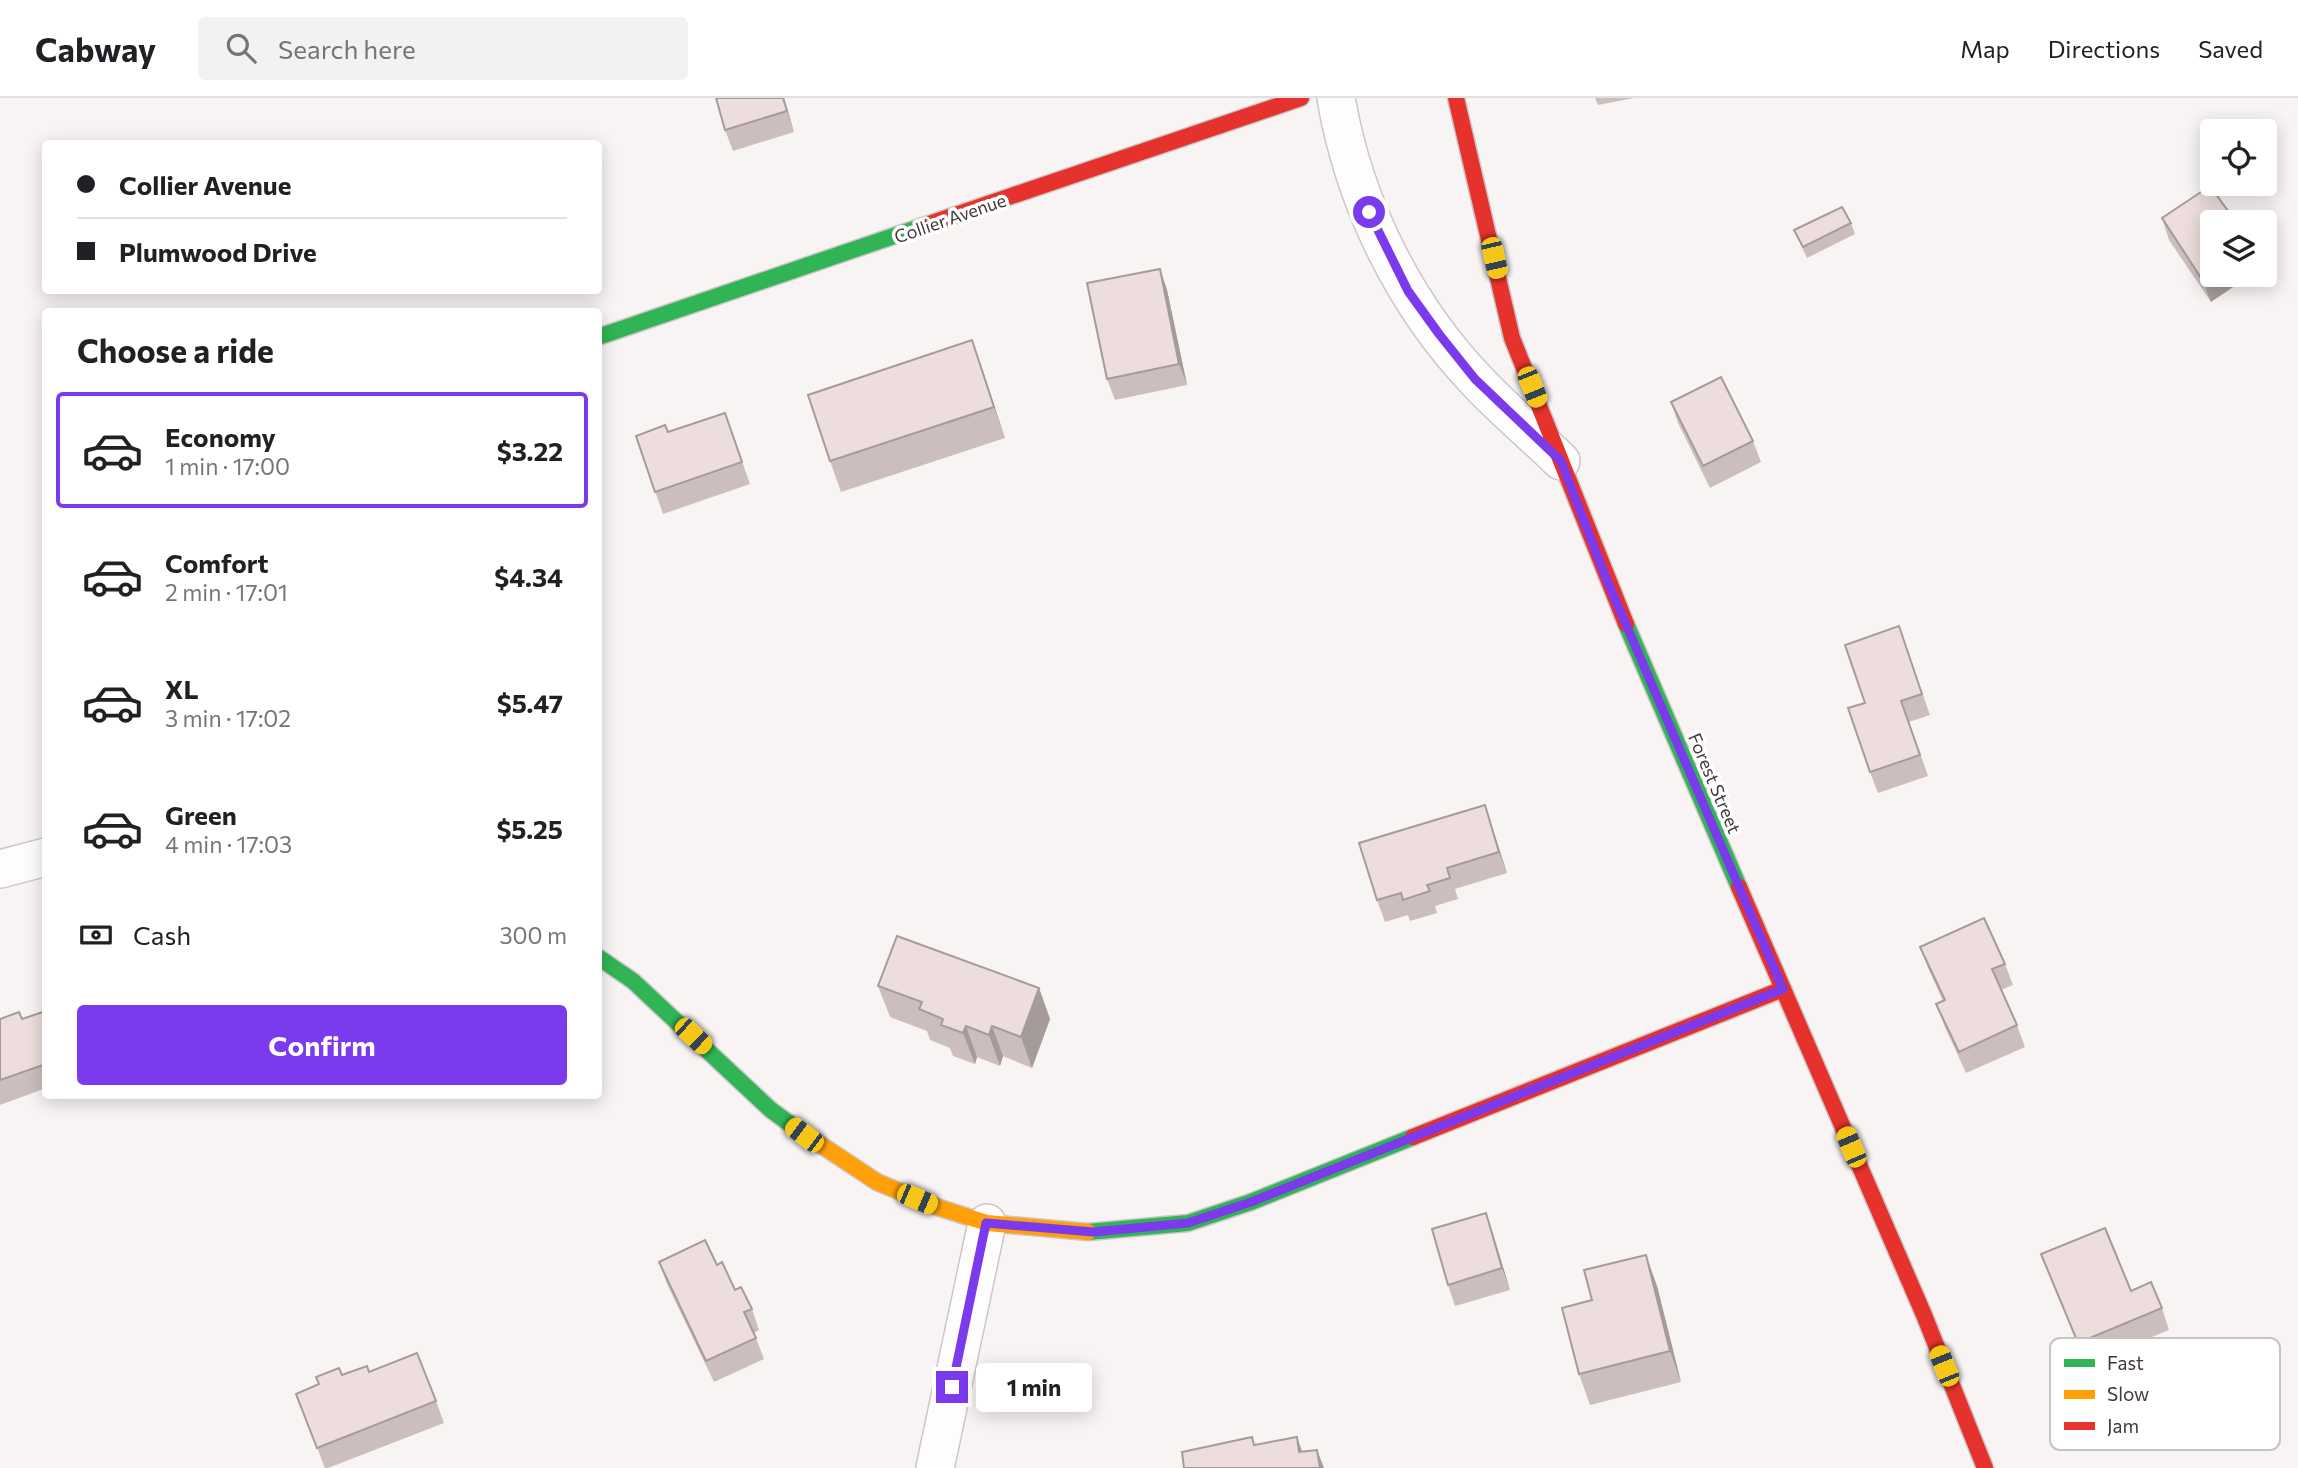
<!DOCTYPE html>
<meta charset="utf-8">
<style>
:root{--surface:#fff;--page:#f2f2f2;--text:#202124;--muted:#757577;--line:#e0e0e0;--accent:#7c3aed}
body{margin:0;font-family:Commissioner,sans-serif;background:var(--page);color:var(--text);height:100vh;display:flex;flex-direction:column;font-size:26px;white-space:nowrap}
*{box-sizing:border-box;margin:0}
p{font-size:23px;color:var(--muted)}
.icon{flex:none;width:38px;height:38px;fill:none;stroke:currentColor;stroke-width:2;stroke-linecap:round;stroke-linejoin:round}
.map{position:relative;flex:1;overflow:hidden}
.sheet{position:absolute;left:42px;top:210px;width:560px;height:791px;display:flex;flex-direction:column;background:var(--surface);border-radius:7px;box-shadow:0 4px 18px #0003}
.sheet>*{flex:none}
.guide{position:absolute;left:42px;top:42px;width:560px;height:154px;border-radius:7px;box-shadow:0 4px 18px #0003;display:grid;align-content:center;height:154px;padding:0 35px;background:var(--surface)}
.controls{position:absolute;left:2200px;top:21px;display:grid;gap:14px}
.controls a{display:grid;place-items:center;width:77px;height:77px;border-radius:7px;background:var(--surface);box-shadow:0 4px 18px #0003;font-size:35px}
.end{position:absolute;width:32px;height:32px;margin:-16px;border:9px solid #7c3aed;background:#fff;box-shadow:0 0 0 4px #fff}
.from{border-radius:50%}
.bubble{position:absolute;height:49px;border-radius:7px;background:var(--surface);box-shadow:0 4px 18px #0003;font-size:23px;font-weight:700;line-height:49px;text-align:center}
.car{position:absolute;width:21px;height:42px;margin:-21px -10px;border-radius:9px;box-shadow:0 0 5px 2px #0007;background:linear-gradient(#f5c518 24%,#345 0 40%,#f5c518 0 76%,#345 0 86%,#f5c518 0)}
.guide b{display:flex;align-items:center;gap:24px;height:66px;font-size:26px}
.guide b+b{border-top:2px solid var(--line)}
.guide i{width:18px;height:18px;background:var(--text)}
ul{padding:0;list-style:none}
li{display:flex;align-items:center;gap:21px;height:116px;margin:0 14px 10px;padding:0 21px;border:4px solid transparent;border-radius:7px}
li div{flex:1}
li b{display:block;font-size:26px}
li em{font-style:normal;font-weight:700}
li.on{border-color:var(--accent)}
li>.icon{width:63px;height:63px;stroke-width:1.5}
h2{padding:0 35px;font-size:32px;line-height:84px}
.pay{display:flex;align-items:center;gap:18px;height:77px;padding:0 35px;font-size:26px}
.pay p{margin-inline-start:auto}
.button{display:flex;gap:14px;margin-top:auto;padding:14px 35px}
.button a{flex:1;height:80px;border-radius:7px;background:var(--accent);color:#fff;font-size:28px;font-weight:700;line-height:80px;text-align:center}
header{display:flex;align-items:center;gap:42px;box-sizing:border-box;height:98px;padding:0 35px;background:var(--surface);border-bottom:2px solid var(--line)}
header strong{font-size:33px}
nav{display:flex;gap:38px;margin-inline-start:auto;font-size:24px}
.search{width:490px;height:63px;background:var(--page);display:flex;align-items:center;gap:18px;box-sizing:border-box;padding:0 24px;border-radius:7px;color:var(--muted);font-size:26px}
.map>svg:first-child{display:block}
.lines{fill:none;stroke-linecap:round;stroke-linejoin:round}
.street-casing{stroke:#cdc6c6;stroke-width:40}
.fast-casing{stroke:#cdc6c6;stroke-width:19}
.slow-casing{stroke:#cdc6c6;stroke-width:19}
.jam-casing{stroke:#cdc6c6;stroke-width:19}
.street{stroke:#fefdfd;stroke-width:37}
.fast{stroke:#30b455;stroke-width:16}
.slow{stroke:#ff9f0a;stroke-width:16}
.jam{stroke:#e5322d;stroke-width:16}
.wall{fill:#ccbebe}
.shaded-wall{fill:#a69b9b}
.building{fill:#eddddd;stroke:#a69b9b;stroke-width:2}
.route{stroke:#7c3aed;stroke-width:9}
.labels{text-anchor:middle;dominant-baseline:central;stroke-width:7;stroke-linejoin:round;paint-order:stroke}
.street-label{font-size:18px;fill:#433838;stroke:#fff}
.key{fill:#fff;stroke:#c7c3c3;stroke-width:2}
.key-label{font-size:19px;fill:#433838}
</style>
<header>
<strong>Cabway</strong>
<div class="search"><svg class="icon" aria-label="search" viewBox="0 0 24 24"><circle cx="10" cy="10" r="6"/><path d="M15 15l6 6"/></svg>Search here</div>
<nav><a>Map</a><a>Directions</a><a>Saved</a></nav>
</header>
<div class="map">
<svg width="2298" height="1370" viewBox="0 0 2298 1370">
<rect width="100%" height="100%" fill="#f9f4f4"/>
<g class="lines">
<defs>
<g id="street">
<path d="M1336,0C1354,104 1403,205 1476,282C1503,311 1533,336 1561,363"/>
<path d="M0,771L46,759"/>
<path d="M935,1370L987,1125"/>
</g>
<g id="fast">
<path d="M598,239L920,129"/>
<path d="M1626,526L1739,789"/>
<path d="M598,859L633,883L771,1012L797,1031"/>
<path d="M1088,1134L1188,1125L1251,1104L1413,1039"/>
</g>
<path id="slow" d="M797,1031L877,1084L937,1109L987,1125L1088,1134"/>
<g id="jam">
<path d="M1456,0L1512,240L1626,526"/>
<path d="M920,129L1301,0"/>
<path d="M1739,789L1924,1217L1985,1370"/>
<path d="M1413,1039L1783,891"/>
</g>
</defs>
<use href="#street" class="street-casing"/>
<use href="#fast" class="fast-casing"/>
<use href="#slow" class="slow-casing"/>
<use href="#jam" class="jam-casing"/>
<use href="#street" class="street"/>
<use href="#fast" class="fast"/>
<use href="#slow" class="slow"/>
<use href="#jam" class="jam"/>
</g>
<g class="wall">
<path d="M784,0L794,34L733,53L725,32Z"/>
<path d="M1595,0H1634L1598,7Z"/>
<path d="M2162,120L2236,124L2211,204L2169,142Z"/>
<path d="M1851,125L1855,136L1807,160L1794,132Z"/>
<path d="M1160,171L1167,192L1187,287L1115,302L1107,281Z"/>
<path d="M972,242L1005,340L841,394L830,363Z"/>
<path d="M1671,304L1753,343L1761,364L1710,390L1678,325Z"/>
<path d="M725,315L750,386L663,416L636,338L668,334Z"/>
<path d="M1899,528L1930,617L1909,624L1928,678L1878,695L1870,674L1865,605Z"/>
<path d="M1492,729L1507,775L1455,791L1458,801L1435,808L1437,815L1410,823L1408,817L1385,824L1377,802Z"/>
<path d="M1920,849L2005,866L2013,887L2001,892L2017,927L2025,949L1966,975L1944,927L1936,906L1943,903L1928,870Z"/>
<path d="M878,888L1039,890L1050,921L1032,970L1003,958L1000,968L977,959L975,966L953,958L950,950L930,942L927,933L890,919Z"/>
<path d="M46,913V990L0,1007V921H22Z"/>
<path d="M1486,1115L1493,1136L1510,1192L1455,1208L1448,1187Z"/>
<path d="M2041,1156L2131,1193L2162,1210L2169,1232L2086,1266Z"/>
<path d="M659,1164L735,1192L752,1211L759,1232L754,1235L764,1261L714,1284L667,1186Z"/>
<path d="M1657,1188L1681,1284L1590,1307L1579,1276Z"/>
<path d="M369,1274L436,1303L444,1325L328,1370H325L296,1296L342,1277Z"/>
</g>
<g class="shaded-wall">
<path d="M783,0H784L794,34L787,13Z"/>
<path d="M1160,171L1167,192L1187,287L1179,266Z"/>
<path d="M2212,177H2251L2211,204L2203,183Z"/>
<path d="M972,242L983,273L1005,340L994,309Z"/>
<path d="M1485,707L1492,729L1507,775L1499,754Z"/>
<path d="M1039,890L1050,921L1032,970L1021,939Z"/>
<path d="M966,928L977,959L975,966L963,935Z"/>
<path d="M992,928L1003,958L1000,968L989,937Z"/>
<path d="M1486,1115L1493,1136L1510,1192L1502,1170Z"/>
<path d="M1646,1157L1657,1188L1681,1284L1670,1253Z"/>
<path d="M1297,1339L1308,1370L1299,1354Z"/>
<path d="M1317,1352L1324,1370H1320Z"/>
</g>
<g class="building">
<path d="M716,0H783L787,13L725,32Z"/>
<path d="M2210,88L2236,124H2212V177L2203,183L2162,120Z"/>
<path d="M1842,109L1851,125L1803,149L1794,132Z"/>
<path d="M1160,171L1179,266L1107,281L1087,185Z"/>
<path d="M972,242L994,309L830,363L808,297Z"/>
<path d="M1721,279L1753,343L1703,368L1671,304Z"/>
<path d="M725,315L742,364L655,394L636,338L665,327L668,334Z"/>
<path d="M1899,528L1922,596L1901,603L1920,657L1870,674L1848,610L1865,605L1845,547Z"/>
<path d="M1485,707L1499,754L1447,770L1450,780L1427,787L1430,793L1403,802L1401,795L1377,802L1359,745Z"/>
<path d="M1984,820L2005,866L1992,871L2017,927L1959,954L1936,906L1945,902L1920,849Z"/>
<path d="M897,838L1039,890L1021,939L992,928L989,937L966,928L963,935L941,927L943,921L919,911L922,904L878,888Z"/>
<path d="M46,913V966L0,982V921L19,914L22,921Z"/>
<path d="M1486,1115L1502,1170L1448,1187L1432,1131Z"/>
<path d="M2105,1130L2131,1193L2151,1184L2162,1210L2078,1245L2041,1156Z"/>
<path d="M705,1142L717,1167L722,1164L735,1192L741,1189L752,1211L744,1214L756,1240L706,1263L659,1164Z"/>
<path d="M1646,1157L1670,1253L1579,1276L1562,1210L1592,1202L1584,1172Z"/>
<path d="M417,1255L436,1303L317,1350L296,1296L319,1286L316,1279L339,1270L342,1277L367,1268L369,1274Z"/>
<path d="M1252,1339L1254,1347L1297,1339L1299,1354L1317,1352L1320,1370H1184L1182,1354Z"/>
</g>
<g class="lines">
<path class="route" d="M952,1289L986,1125L1093,1134L1188,1125L1251,1104L1783,891L1606,480L1561,363L1475,281L1439,236L1408,193L1369,114"/>
</g>
<g class="labels">
<g class="street-label">
<text transform="translate(950 120) rotate(-19)">Collier Avenue</text>
<text transform="translate(1715 685) rotate(67)">Forest Street</text>
</g>
</g>
<rect x="2050" y="1240" width="230" height="112" rx="10" class="key"/>
<rect x="2064" y="1261" width="31" height="8" fill="#30b455"/>
<rect x="2064" y="1292" width="31" height="9" fill="#ff9f0a"/>
<rect x="2064" y="1324" width="31" height="8" fill="#e5322d"/>
<g class="key-label">
<text x="2107" y="1272">Fast</text>
<text x="2107" y="1303">Slow</text>
<text x="2107" y="1335">Jam</text>
</g>
</svg>
<div class="controls">
<a><svg class="icon" aria-label="locate" viewBox="0 0 24 24"><circle cx="12" cy="12" r="6"/><path d="M12 2v4M12 18v4M2 12h4M18 12h4"/></svg></a>
<a><svg class="icon" aria-label="layers" viewBox="0 0 24 24"><path d="M12 4l9 5-9 5-9-5zM3 14l9 5 9-5"/></svg></a>
</div>
<i class="end from" style="left:1369px;top:114px"></i>
<i class="end" style="left:952px;top:1289px"></i>
<div class="bubble" style="left:976px;top:1265px;width:116px">1 min</div>
<i class="car" style="left:1494px;top:160px;rotate:167deg"></i>
<i class="car" style="left:1532px;top:289px;rotate:158deg"></i>
<i class="car" style="left:693px;top:938px;rotate:133deg"></i>
<i class="car" style="left:804px;top:1037px;rotate:307deg"></i>
<i class="car" style="left:1851px;top:1049px;rotate:337deg"></i>
<i class="car" style="left:917px;top:1101px;rotate:113deg"></i>
<i class="car" style="left:1944px;top:1268px;rotate:338deg"></i>
<div class="guide">
<b><i class="from"></i>Collier Avenue</b>
<b><i></i>Plumwood Drive</b>
</div>
<section class="sheet">
<h2>Choose a ride</h2>
<ul>
<li class="on"><svg class="icon" aria-label="car" viewBox="0 0 24 24"><path d="M5 17H2v-5l4-1 3-4h7l3 4 3 1v5h-3M9 17h6M6 11h13"/><circle cx="7" cy="17" r="2"/><circle cx="17" cy="17" r="2"/></svg><div><b>Economy</b><p>1 min · 17:00</p></div><em>$3.22</em></li>
<li><svg class="icon" aria-label="car" viewBox="0 0 24 24"><path d="M5 17H2v-5l4-1 3-4h7l3 4 3 1v5h-3M9 17h6M6 11h13"/><circle cx="7" cy="17" r="2"/><circle cx="17" cy="17" r="2"/></svg><div><b>Comfort</b><p>2 min · 17:01</p></div><em>$4.34</em></li>
<li><svg class="icon" aria-label="car" viewBox="0 0 24 24"><path d="M5 17H2v-5l4-1 3-4h7l3 4 3 1v5h-3M9 17h6M6 11h13"/><circle cx="7" cy="17" r="2"/><circle cx="17" cy="17" r="2"/></svg><div><b>XL</b><p>3 min · 17:02</p></div><em>$5.47</em></li>
<li><svg class="icon" aria-label="car" viewBox="0 0 24 24"><path d="M5 17H2v-5l4-1 3-4h7l3 4 3 1v5h-3M9 17h6M6 11h13"/><circle cx="7" cy="17" r="2"/><circle cx="17" cy="17" r="2"/></svg><div><b>Green</b><p>4 min · 17:03</p></div><em>$5.25</em></li>
</ul>
<div class="pay"><svg class="icon" aria-label="cash" viewBox="0 0 24 24"><path d="M3 7h18v10H3z"/><circle cx="12" cy="12" r="2"/></svg>Cash<p>300 m</p></div>
<div class="button"><a>Confirm</a></div>
</section>
</div>
